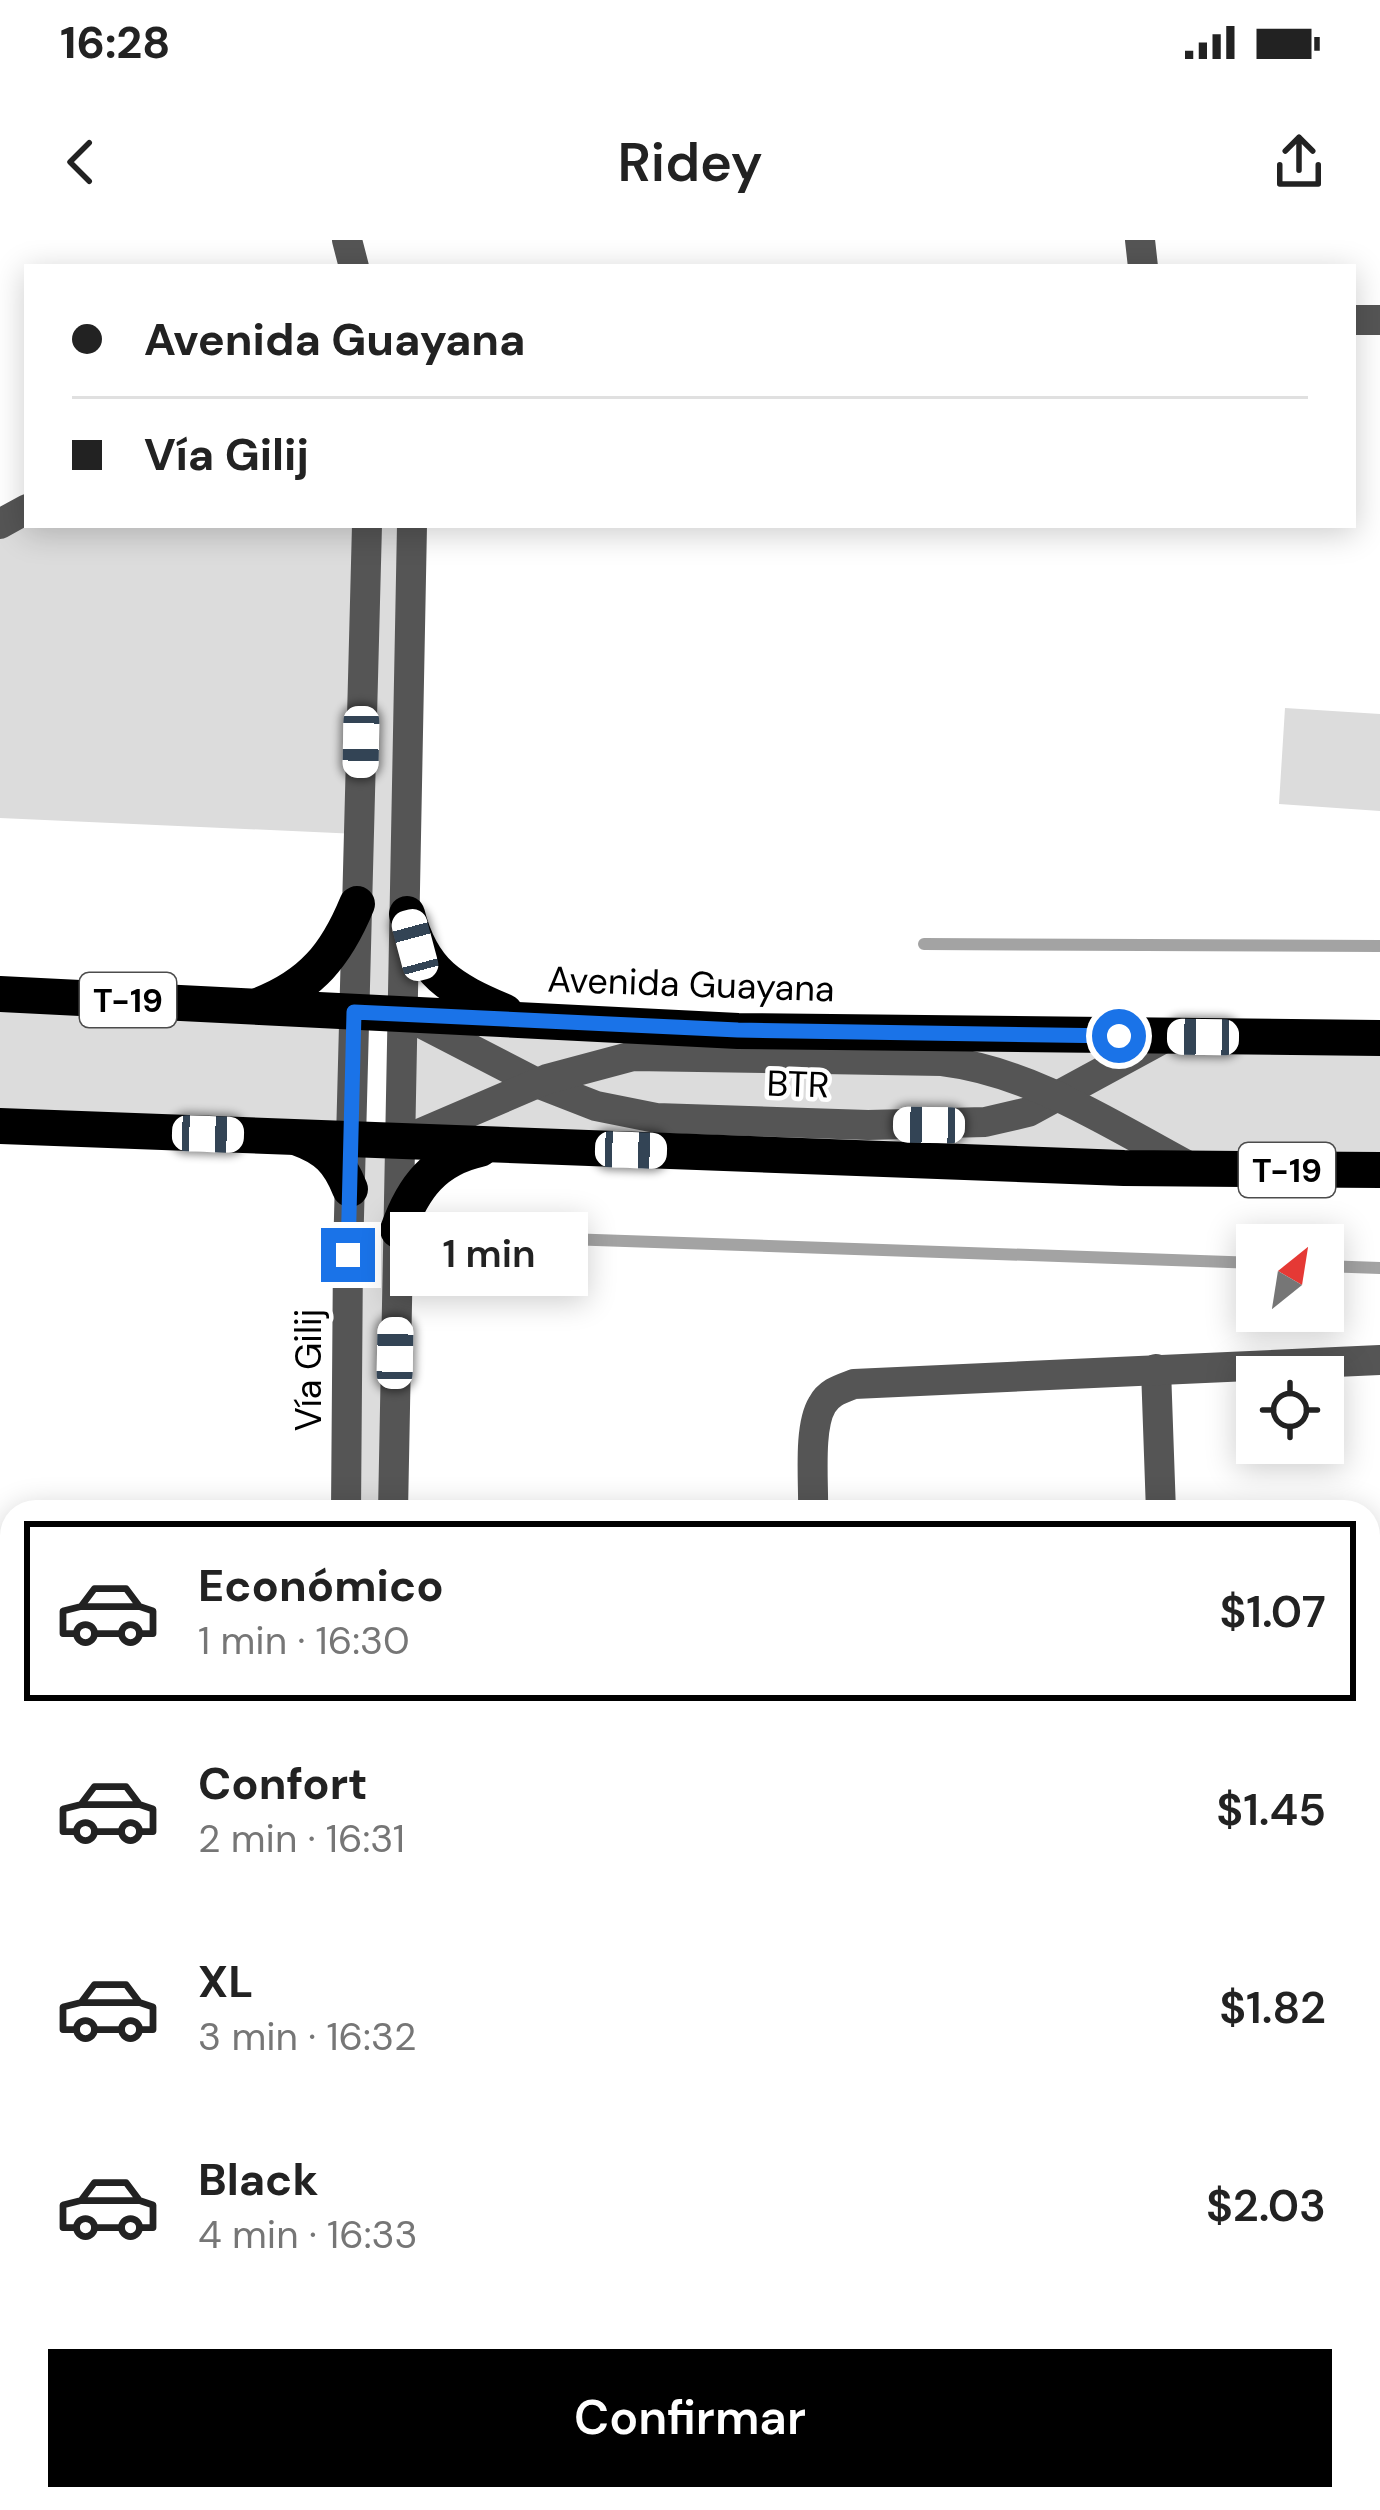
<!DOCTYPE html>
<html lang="es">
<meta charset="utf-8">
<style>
:root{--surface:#fff;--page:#f6f6f6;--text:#222;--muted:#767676;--line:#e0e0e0;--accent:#000}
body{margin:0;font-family:"DM Sans",sans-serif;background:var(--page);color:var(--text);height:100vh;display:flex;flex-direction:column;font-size:45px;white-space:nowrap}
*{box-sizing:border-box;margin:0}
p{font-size:39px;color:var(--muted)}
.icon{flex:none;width:66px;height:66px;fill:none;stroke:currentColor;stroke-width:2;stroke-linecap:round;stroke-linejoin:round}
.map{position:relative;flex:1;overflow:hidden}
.drawer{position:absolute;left:0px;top:1260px;width:1380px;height:1011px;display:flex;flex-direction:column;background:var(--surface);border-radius:36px 36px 0 0;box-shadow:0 6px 30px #0003}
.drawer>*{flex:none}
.hud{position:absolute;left:24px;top:24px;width:1332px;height:264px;border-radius:0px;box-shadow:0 6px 30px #0003;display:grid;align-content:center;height:264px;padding:0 48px;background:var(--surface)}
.needle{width:78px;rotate:30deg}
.buttons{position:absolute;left:1236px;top:984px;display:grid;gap:24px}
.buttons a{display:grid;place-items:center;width:108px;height:108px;border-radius:0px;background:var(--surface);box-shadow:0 6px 30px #0003;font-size:60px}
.end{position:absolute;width:54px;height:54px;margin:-27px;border:15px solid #1a73e8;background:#fff;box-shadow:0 0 0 6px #fff}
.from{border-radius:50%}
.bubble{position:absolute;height:84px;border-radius:0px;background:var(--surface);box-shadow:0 6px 30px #0003;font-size:39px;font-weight:600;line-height:84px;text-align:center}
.car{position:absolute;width:36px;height:72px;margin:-36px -18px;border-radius:15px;box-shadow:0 0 9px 3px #0007;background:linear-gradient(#fff 24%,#345 0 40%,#fff 0 76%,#345 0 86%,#fff 0)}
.hud b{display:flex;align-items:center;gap:42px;height:114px;font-size:45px}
.hud b+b{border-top:3px solid var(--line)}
.hud i{width:30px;height:30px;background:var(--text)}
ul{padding:21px 0 0;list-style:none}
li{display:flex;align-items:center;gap:36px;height:180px;margin:0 24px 18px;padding:0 24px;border:6px solid transparent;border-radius:0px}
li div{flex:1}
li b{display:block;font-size:45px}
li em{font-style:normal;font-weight:600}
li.on{border-color:var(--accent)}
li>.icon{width:108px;height:108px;stroke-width:1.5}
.primary-button{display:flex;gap:24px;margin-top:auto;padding:24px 48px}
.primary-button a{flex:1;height:138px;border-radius:0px;background:var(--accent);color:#fff;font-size:48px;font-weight:600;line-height:138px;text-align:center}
.status{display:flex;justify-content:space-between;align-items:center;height:84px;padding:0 60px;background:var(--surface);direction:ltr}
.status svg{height:33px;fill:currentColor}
header{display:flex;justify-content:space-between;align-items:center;height:156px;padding:0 48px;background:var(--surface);font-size:54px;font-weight:600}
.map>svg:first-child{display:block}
.green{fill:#dcdcdc;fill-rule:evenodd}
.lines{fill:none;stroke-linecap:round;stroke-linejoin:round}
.stream{stroke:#a3a3a3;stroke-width:12}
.minor{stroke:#555;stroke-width:30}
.highway{stroke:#000;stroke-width:36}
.route{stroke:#1a73e8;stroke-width:15}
.labels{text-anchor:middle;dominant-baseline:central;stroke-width:9;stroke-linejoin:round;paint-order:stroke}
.shield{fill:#fff;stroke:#4c4c4c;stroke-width:3}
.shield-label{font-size:33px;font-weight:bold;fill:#000}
.street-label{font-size:36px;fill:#000;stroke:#fff}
</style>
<div class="status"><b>16:28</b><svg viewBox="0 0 49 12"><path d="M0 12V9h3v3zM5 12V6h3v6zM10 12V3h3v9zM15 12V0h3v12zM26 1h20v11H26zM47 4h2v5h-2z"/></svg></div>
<header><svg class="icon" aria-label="back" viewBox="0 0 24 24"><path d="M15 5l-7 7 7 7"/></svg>Ridey<svg class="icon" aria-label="share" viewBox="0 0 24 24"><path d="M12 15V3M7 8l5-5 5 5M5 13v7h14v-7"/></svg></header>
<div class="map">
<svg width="1380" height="2270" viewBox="0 0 1380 2270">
<rect width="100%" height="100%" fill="#fff"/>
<g class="green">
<path d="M0,284L412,285L404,774L1380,798V930L402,901L393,1272H346L351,900L0,886V754L353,772L358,594L0,578ZM355,772L403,775L400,901L351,899Z"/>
<path d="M1285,468L1380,474V571L1279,564Z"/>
<path d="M1380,1736V2172L1368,2170V1737Z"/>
</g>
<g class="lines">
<g class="stream">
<path d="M924,704L1380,706"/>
<path d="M481,996L1257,1023"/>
<path d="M1323,1026L1380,1028"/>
<path d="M1368,1767H1380"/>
</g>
<g class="minor">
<path d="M347,0L354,27"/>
<path d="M1140,0L1143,27"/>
<path d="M1353,80H1380"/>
<path d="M0,284L27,269"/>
<path d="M409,777L537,843L596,866L656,878L868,885L985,882L1028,872L1166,797"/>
<path d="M407,899L547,839L633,816L942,821C1033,832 1113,886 1194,929"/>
<path d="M1156,1129L1161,1272"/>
<path d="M346,1272L348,1015L367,285"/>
<path d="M393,1272L412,285"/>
<path d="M813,1272C814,1244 808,1188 822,1165C829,1152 841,1149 854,1144L1380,1120"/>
<path d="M0,1458H12"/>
<path d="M1368,1527L1380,1526"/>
<path d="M339,2270V2259"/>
<path d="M384,2270V2259"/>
<path d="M802,2270V2259"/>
<path d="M1164,2270L1165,2259"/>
</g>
<g class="highway">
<path d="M407,674C422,733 451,749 505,772"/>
<path d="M0,754L738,791L1380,798"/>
<path d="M260,765C311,745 336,715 357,664"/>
<path d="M0,886L1124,928L1380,930"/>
<path d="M298,898C326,908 339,921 350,949"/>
<path d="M398,990C413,947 435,919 480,909"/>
</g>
</g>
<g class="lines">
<path class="route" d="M348,1015L354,772L738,790L1119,796"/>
</g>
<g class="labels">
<g class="shield">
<rect x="80" y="733" width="96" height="54" rx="9"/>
<rect x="1239" y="903" width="96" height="54" rx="9"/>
</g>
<g class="shield-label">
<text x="128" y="760">T-19</text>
<text x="1287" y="930">T-19</text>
</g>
<g class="street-label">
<text transform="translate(691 744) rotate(2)">Avenida Guayana</text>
<text transform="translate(798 844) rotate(2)">BTR</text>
<text transform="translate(308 1130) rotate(-90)">Vía Gilij</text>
</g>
</g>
</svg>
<div class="buttons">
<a><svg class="needle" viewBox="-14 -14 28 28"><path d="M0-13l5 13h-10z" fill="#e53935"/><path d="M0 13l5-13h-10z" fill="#767676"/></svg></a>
<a><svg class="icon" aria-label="locate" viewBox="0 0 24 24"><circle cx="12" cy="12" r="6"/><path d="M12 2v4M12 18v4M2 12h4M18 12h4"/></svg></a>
</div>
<i class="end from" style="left:1119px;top:796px"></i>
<i class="end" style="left:348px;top:1015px"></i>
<div class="bubble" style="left:390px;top:972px;width:198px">1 min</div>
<i class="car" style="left:361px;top:502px;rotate:181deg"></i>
<i class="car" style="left:415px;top:705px;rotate:345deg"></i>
<i class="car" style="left:1203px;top:797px;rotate:271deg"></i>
<i class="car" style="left:929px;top:885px;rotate:271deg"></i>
<i class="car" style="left:208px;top:894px;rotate:92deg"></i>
<i class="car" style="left:631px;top:910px;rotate:92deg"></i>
<i class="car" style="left:395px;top:1113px;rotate:1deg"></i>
<div class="hud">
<b><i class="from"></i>Avenida Guayana</b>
<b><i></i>Vía Gilij</b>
</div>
<section class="drawer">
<ul>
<li class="on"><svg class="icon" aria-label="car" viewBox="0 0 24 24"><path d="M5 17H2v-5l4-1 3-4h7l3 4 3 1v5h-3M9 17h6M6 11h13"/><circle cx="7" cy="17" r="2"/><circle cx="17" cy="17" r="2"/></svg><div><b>Económico</b><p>1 min · 16:30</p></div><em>$1.07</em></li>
<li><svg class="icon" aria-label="car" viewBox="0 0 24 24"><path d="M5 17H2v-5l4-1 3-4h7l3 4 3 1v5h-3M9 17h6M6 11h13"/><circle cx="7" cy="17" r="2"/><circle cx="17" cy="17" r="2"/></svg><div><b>Confort</b><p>2 min · 16:31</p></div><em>$1.45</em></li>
<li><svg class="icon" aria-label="car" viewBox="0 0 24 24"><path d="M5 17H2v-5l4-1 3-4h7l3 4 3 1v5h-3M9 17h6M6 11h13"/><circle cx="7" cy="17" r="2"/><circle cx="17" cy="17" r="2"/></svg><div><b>XL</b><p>3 min · 16:32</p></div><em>$1.82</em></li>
<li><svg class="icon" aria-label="car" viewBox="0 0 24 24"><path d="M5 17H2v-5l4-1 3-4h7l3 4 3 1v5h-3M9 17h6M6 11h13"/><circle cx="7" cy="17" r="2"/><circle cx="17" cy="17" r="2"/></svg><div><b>Black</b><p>4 min · 16:33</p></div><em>$2.03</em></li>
</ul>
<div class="primary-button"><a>Confirmar</a></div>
</section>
</div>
